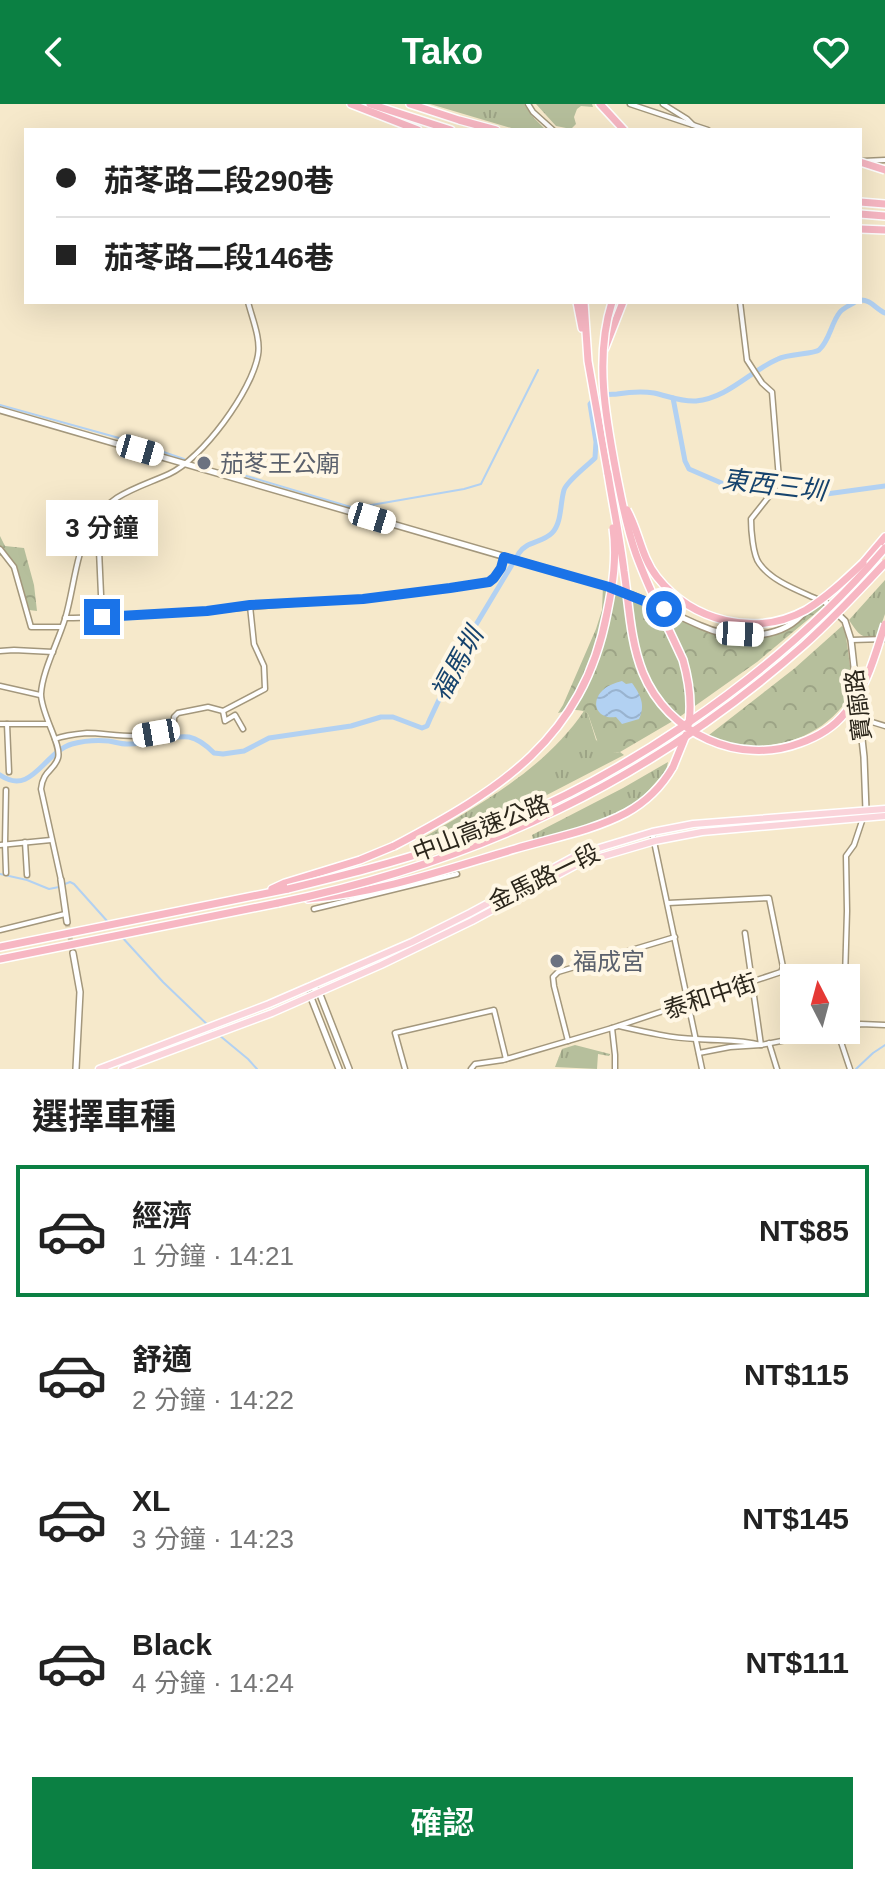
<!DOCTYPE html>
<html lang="zh-TW">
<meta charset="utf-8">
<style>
:root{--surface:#fff;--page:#f2f2f2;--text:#222;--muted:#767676;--line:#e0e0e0;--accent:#0b8043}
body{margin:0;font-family:Arial,"Noto Sans TC",sans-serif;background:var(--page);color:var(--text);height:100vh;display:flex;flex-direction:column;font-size:30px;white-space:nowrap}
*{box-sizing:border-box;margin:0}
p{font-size:26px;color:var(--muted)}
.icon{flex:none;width:44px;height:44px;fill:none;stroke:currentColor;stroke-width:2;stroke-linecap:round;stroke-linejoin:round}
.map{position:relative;height:965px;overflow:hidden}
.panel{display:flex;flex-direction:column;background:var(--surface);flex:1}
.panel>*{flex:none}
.guide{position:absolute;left:24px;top:24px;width:838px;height:176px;border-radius:0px;box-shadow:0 8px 32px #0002;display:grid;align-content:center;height:176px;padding:0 32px;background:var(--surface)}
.needle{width:52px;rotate:354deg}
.fabs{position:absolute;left:780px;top:860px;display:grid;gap:16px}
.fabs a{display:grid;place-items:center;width:80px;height:80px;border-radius:0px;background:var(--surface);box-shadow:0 8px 32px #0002;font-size:40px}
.end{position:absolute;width:36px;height:36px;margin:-18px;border:10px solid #1a73e8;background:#fff;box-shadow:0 0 0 4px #fff}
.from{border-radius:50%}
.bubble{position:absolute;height:56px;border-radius:0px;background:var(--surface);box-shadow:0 8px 32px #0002;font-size:26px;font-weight:600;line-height:56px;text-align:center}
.car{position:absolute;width:24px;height:48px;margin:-24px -12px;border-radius:10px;box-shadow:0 0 6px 2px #0007;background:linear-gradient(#fff 24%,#345 0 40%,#fff 0 76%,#345 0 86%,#fff 0)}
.guide b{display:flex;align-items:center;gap:28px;height:76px;font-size:30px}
.guide b+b{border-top:2px solid var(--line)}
.guide i{width:20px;height:20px;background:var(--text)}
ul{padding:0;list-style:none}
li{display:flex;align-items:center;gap:24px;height:132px;margin:0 16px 12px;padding:0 16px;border:4px solid transparent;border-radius:0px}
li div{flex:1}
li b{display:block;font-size:30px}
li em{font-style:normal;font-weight:600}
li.active{border-color:var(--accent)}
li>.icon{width:72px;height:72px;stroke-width:1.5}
h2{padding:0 32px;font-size:36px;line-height:96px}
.primary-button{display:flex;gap:16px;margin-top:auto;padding:16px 32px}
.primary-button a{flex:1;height:92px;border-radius:0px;background:var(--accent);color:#fff;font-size:32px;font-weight:600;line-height:92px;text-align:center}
header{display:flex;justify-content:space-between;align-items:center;height:104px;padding:0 32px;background:var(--accent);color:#fff;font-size:36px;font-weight:600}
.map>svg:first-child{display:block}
.grass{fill:url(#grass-tufts)}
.forest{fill:url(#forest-crowns)}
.water{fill:url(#water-waves)}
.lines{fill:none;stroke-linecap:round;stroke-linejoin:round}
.stream{stroke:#b2d1f2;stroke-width:2}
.canal{stroke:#b2d1f2;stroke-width:5}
.secondary-tunnel{stroke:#cdc2a8;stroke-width:5;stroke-dasharray:5 2.5;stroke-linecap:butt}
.street-casing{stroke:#a3977c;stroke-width:7}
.secondary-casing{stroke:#a3977c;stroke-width:8}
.primary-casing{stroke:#fff;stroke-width:9}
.highway-casing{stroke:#fff;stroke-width:10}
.street{stroke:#fff;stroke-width:4}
.secondary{stroke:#fff;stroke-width:5}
.primary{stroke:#fad4db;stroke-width:6}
.highway{stroke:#f7b7c3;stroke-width:7}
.highway-bridge-casing{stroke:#fff;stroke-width:10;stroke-linecap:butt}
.highway-bridge{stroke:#f7b7c3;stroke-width:7}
.route{stroke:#1a73e8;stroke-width:10}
.worship-dot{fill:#6b7280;stroke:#fff7e5;stroke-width:3}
.labels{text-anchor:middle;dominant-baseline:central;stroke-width:8;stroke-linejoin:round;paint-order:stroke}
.worship-label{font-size:24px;fill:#5b616d;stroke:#fff7e5;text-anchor:start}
.street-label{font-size:24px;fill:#2b261b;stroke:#fff7e5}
.water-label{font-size:26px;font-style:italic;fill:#16436d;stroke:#fff7e5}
</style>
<header><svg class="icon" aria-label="back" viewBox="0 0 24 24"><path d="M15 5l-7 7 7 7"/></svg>Tako<svg class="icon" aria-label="heart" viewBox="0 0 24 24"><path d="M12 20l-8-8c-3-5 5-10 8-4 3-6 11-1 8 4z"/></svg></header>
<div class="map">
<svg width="885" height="965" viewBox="0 0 885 965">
<defs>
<pattern id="grass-tufts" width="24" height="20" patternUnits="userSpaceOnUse" patternTransform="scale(2)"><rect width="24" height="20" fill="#b6bf9c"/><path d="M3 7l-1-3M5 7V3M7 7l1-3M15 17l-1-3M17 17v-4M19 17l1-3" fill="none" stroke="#9da486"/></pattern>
<pattern id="forest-crowns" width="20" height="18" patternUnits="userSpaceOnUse" patternTransform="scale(2)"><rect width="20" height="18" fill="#b6bf9c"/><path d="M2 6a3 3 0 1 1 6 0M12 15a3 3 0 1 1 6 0" fill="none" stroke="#9da486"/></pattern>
<pattern id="water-waves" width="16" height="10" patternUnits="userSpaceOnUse" patternTransform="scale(2)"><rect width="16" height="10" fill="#b2d1f2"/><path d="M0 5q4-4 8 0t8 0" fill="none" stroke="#99b3cf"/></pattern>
</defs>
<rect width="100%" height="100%" fill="#f6e9cb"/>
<g class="grass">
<path d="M430,0H524L533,13L546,26H518Z"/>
<path d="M536,0H592L593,3L581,2L577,5L574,13L576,20L571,25L556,22Z"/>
<path d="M885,476V510L877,533C861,536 857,528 849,516Z"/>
<path d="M584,607L588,610L596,636L615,649L620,648L624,651L541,694L470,725L423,742L421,735C480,700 544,666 584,607Z"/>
<path d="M668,658L666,667L638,698L609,714L534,739L532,731L623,684Z"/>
<path d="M575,941L610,950L609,952L598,950L597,965L555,963L562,945Z"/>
</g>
<g class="forest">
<path d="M0,432L5,442L24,444L34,481L37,507L29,506L11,454L5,450L0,452Z"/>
<path d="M603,482L637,493L678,513L728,530L775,529L820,498L823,499V503L757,558L678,614L620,648L615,649L600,645L588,610C579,603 568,607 558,609L563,601L596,525L602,506Z"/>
<path d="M842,522L845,525L853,584C831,636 757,657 709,631L795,564Z"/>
</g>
<path class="water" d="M622,577L626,580L632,579C640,590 646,601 639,615L622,620L616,613C598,616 589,599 603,586C608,581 615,579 622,577Z"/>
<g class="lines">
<g class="stream">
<path d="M0,301L137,339L184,355"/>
<path d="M233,368L354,404L464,385L481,380L538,266"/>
<path d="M0,770L27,776L49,785L59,783"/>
<path d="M65,780L70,778L74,780L108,818"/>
<path d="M121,832L163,878L214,927"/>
<path d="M219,931L248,955L257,965"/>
<path d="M856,965L873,949L885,941"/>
</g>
<g class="canal">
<path d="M860,196C870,195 876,205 885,209"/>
<path d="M673,294L685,357L689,365L726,381L766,386L819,391L885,382"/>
<path d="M0,671C32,693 44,648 72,640C83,637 97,636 109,637C115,638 121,640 127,640C148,641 168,631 189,633C199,635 207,642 214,649L223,650L244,647L269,634L351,622L381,613H393L422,624L427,622L430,615L468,534L519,449C527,437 542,439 552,429C562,419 560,399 564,386C567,377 587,362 595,354L596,338L590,300C598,290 606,291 617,290C630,288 641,287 654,289C668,292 681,298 696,297C728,294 750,267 778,255C788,250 814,250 819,246C830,236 831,219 840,208C843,204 851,201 855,198"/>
</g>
<path class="secondary-tunnel" d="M67,818L73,849"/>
<defs>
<g id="street">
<path d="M528,0L533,8L553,26"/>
<path d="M630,0L708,26"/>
<path d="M663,0L687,15L693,21"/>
<path d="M863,57L885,56"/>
<path d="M740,198L747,256L762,279L772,288L779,375L774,386L751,415C751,426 753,451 759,459C772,478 800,487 819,496"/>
<path d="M0,445L14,463L31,523H61"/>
<path d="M99,446L102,513"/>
<path d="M65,514C159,512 251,502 344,496C382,493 421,489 459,483C468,481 480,481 489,478C498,474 501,461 504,453"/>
<path d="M851,536L885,535"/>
<path d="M0,547L14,546L53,548"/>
<path d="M0,582L40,591"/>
<path d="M223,607L265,585L264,562L254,540L250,502"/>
<path d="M859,614L885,622"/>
<path d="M0,620H48"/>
<path d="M7,620L9,668"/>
<path d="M55,635C65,631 76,630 87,629C112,629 154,640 174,620V613L178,609L208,603L223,607L225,617L235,611L243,625"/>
<path d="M6,686L5,740L6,769"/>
<path d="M652,728L702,965"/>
<path d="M25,738L27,771"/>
<path d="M0,741L51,736"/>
<path d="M61,776L41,685C43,666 54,667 58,654C62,641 41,610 41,590C42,568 58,538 65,515C74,485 75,451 91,422C108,390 138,384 169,370C202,355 252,287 258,251C261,235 252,214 248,198"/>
<path d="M314,805L457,770"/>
<path d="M0,826L65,810"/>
<path d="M845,874L847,807L846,752L854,741L863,714"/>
<path d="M619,922C645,928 670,934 696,935C719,937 739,935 761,941L745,829"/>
<path d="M612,924L615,951V965"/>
<path d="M846,924L861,920L885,921"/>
<path d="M837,926L850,965"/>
<path d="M568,937L554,882L553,873L558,868L675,833"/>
<path d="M769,939L777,965"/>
<path d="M699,949L730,943L761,941L838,926"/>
<path d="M405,965L395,929L494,906L506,955"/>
<path d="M471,965L475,960L503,956L612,924L781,868L783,863L769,794L668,799"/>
</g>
<g id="secondary">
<path d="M0,306L609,483C621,487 633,491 644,496C663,504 682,514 701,522C732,536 782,537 804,508"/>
<path d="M822,495L845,517L851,536L864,653L866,706L863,714"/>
<path d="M61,776L67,818"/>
<path d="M73,849L80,888L76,965"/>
<path d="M310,882L319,888L349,965"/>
<path d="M310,891L339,965"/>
</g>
<g id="primary">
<path d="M99,965L269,900L412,838L470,809L579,750L652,728L693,720L885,705"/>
<path d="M122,965L272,909L381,861L472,817L580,759L655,737L702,728L885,712"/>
</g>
<g id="highway">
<path d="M351,0L418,26"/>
<path d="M370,0L451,26"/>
<path d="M410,0L459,16L496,26"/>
<path d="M600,0L624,26"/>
<path d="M860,98L885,100"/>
<path d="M860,110L885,112"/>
<path d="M860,125L885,126"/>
<path d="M577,198L582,224"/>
<path d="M584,198L588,257L608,370"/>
<path d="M605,244L623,198"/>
<path d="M863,459L885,433"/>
<path d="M272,785L285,779L360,756L394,742"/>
<path d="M308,795C379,789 447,765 515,745C552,734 592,727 626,709C646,698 662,682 673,663"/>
<path d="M0,843L288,785"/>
<path d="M0,855L278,799"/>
</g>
</defs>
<use href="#street" class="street-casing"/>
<use href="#secondary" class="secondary-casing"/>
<use href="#primary" class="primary-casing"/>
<use href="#highway" class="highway-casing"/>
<use href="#street" class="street"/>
<use href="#secondary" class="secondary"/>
<use href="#primary" class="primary"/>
<use href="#highway" class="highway"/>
<defs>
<g id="highway-bridge">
<path d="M860,58L885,66"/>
<path d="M612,198C594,255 606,315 617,373C622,398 627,425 636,450C649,486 667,521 683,556C689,577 692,597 689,619"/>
<path d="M608,370C613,402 620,434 624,467C629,500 630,537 643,569C668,630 739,662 800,639C817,633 834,623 845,609C867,584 875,551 885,520"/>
<path d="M627,406C639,427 641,453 657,473C692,517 755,534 806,506C827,493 845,476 863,459"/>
<path d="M673,663L686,631"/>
<path d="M394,742C500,686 583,635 607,509C613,480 617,454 613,424"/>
<path d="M288,785C341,772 394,759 446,741C610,686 773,575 885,444"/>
<path d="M278,799C478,758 650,677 804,541C833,515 859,487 885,459"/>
</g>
</defs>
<use href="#highway-bridge" class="highway-bridge-casing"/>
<use href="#highway-bridge" class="highway-bridge"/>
</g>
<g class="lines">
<path class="route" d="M102,513L207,507L250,501L363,495L450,484L489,478L494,474L501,464L504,453L609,483L664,505"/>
</g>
<g class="worship-dot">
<circle cx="204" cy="359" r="8"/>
<circle cx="557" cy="857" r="8"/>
</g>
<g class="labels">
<g class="worship-label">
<text x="220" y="359">茄苳王公廟</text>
<text x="573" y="857">福成宮</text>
</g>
<g class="street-label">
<text transform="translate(858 601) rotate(-97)">寶廍路</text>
<text transform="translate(481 724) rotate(-21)">中山高速公路</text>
<text transform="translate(544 773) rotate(-26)">金馬路一段</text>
<text transform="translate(710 892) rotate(-18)">泰和中街</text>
</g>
<g class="water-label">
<text transform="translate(774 381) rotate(7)">東西三圳</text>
<text transform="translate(457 560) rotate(-61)">福馬圳</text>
</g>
</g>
</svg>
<div class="fabs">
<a><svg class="needle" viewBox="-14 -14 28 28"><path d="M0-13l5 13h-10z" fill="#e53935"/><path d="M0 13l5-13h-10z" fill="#767676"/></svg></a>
</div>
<i class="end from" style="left:664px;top:505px"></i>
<i class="end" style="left:102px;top:513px"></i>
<div class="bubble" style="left:46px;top:396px;width:112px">3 分鐘</div>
<i class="car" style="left:140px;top:346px;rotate:106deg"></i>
<i class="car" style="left:372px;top:414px;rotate:107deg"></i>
<i class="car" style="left:740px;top:530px;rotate:93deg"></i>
<i class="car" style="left:156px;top:629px;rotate:260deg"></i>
<div class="guide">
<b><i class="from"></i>茄苳路二段290巷</b>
<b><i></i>茄苳路二段146巷</b>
</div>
</div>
<section class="panel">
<h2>選擇車種</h2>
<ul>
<li class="active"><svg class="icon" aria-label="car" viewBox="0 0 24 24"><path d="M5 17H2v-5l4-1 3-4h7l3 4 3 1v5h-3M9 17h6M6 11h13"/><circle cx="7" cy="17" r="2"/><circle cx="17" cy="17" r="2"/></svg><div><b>經濟</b><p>1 分鐘 · 14:21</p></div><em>NT$85</em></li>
<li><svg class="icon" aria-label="car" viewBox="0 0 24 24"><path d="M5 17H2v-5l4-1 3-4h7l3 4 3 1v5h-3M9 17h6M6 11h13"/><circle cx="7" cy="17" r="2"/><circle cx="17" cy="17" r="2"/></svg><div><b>舒適</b><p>2 分鐘 · 14:22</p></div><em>NT$115</em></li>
<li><svg class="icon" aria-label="car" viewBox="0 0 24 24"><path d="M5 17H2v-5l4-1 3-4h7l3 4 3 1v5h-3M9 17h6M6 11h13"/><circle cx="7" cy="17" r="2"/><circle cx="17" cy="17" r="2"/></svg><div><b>XL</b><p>3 分鐘 · 14:23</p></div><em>NT$145</em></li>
<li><svg class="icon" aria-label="car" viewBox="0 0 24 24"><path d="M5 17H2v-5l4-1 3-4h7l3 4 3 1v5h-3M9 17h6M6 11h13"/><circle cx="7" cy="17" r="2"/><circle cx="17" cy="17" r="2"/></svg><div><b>Black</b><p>4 分鐘 · 14:24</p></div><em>NT$111</em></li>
</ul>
<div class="primary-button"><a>確認</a></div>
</section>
